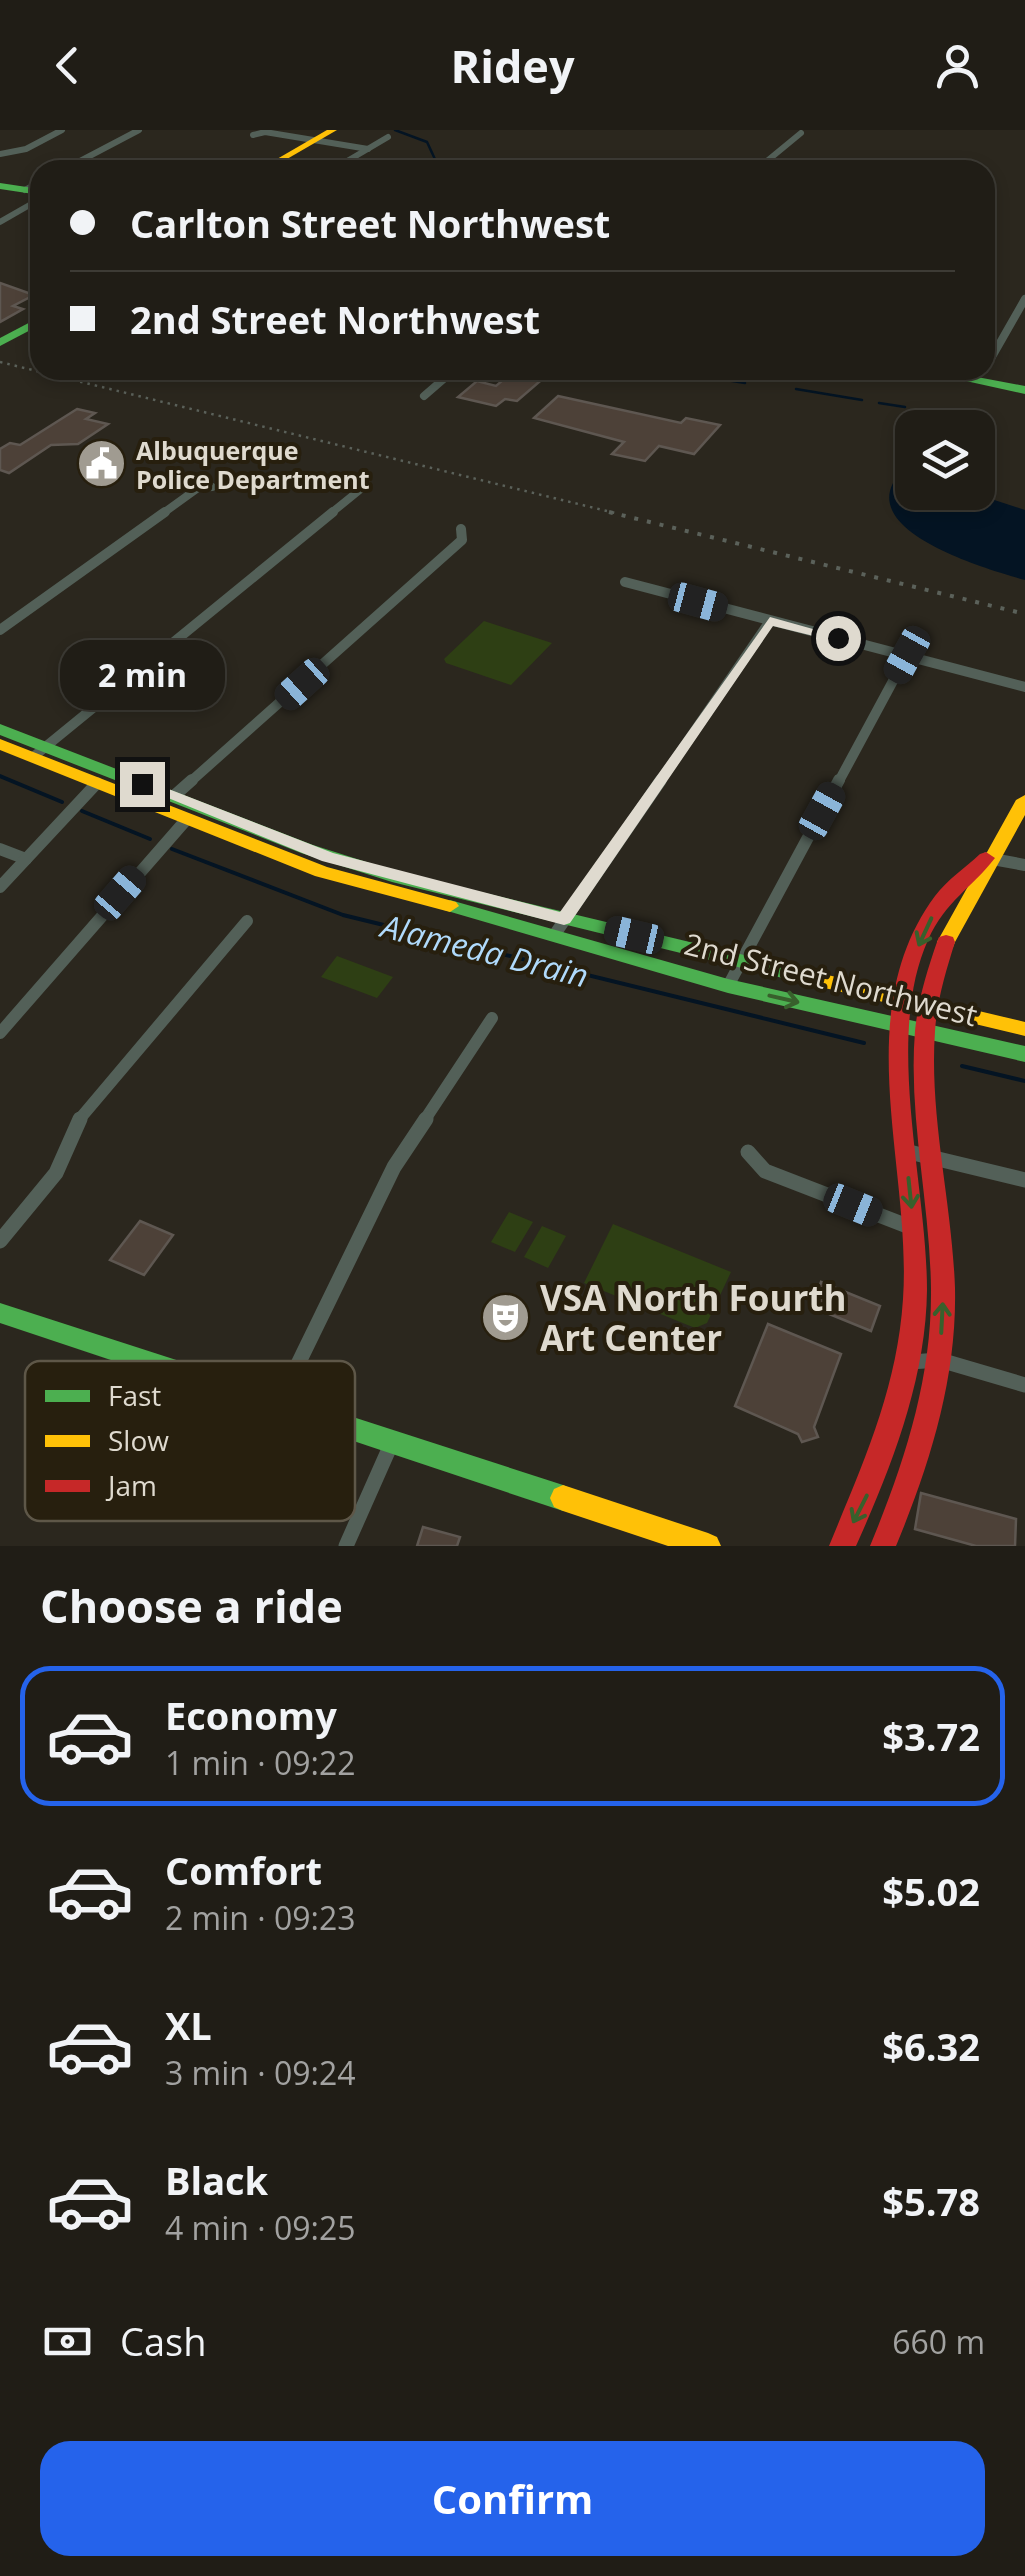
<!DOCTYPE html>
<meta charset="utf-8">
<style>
:root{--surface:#201d16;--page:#28261f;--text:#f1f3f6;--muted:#a2a2a1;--line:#3d3b35;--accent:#2563eb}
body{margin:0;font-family:"Open Sans",sans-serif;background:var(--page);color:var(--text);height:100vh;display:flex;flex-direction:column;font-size:38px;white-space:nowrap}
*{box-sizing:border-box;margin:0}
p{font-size:32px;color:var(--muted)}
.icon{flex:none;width:55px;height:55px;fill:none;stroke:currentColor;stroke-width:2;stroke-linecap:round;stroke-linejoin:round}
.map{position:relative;height:1416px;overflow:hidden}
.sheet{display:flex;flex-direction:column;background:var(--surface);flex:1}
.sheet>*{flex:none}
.guide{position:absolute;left:30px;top:30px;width:965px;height:220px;border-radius:30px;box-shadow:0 5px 15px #0003,0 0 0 2px var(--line);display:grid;align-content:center;height:220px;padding:0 40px;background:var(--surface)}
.fabs{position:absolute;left:895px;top:280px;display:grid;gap:20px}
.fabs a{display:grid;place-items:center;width:100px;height:100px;border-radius:20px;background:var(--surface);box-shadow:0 5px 15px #0003,0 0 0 2px var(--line);font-size:50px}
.end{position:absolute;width:45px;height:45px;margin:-22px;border:12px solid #dfdacf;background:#111;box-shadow:0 0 0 5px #111}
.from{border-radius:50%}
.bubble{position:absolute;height:70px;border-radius:30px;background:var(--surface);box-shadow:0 5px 15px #0003,0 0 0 2px var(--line);font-size:32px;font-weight:700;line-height:70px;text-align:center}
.car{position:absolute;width:30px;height:60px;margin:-30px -15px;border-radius:12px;box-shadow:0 0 8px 2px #0007;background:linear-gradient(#222 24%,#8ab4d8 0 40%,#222 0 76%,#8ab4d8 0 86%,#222 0)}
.guide b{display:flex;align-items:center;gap:35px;height:95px;font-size:38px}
.guide b+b{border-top:2px solid var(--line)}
.guide i{width:25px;height:25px;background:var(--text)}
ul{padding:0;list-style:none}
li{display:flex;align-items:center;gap:30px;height:140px;margin:0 20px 15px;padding:0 20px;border:5px solid transparent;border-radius:30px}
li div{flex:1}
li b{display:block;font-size:38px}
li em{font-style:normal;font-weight:700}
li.active{border-color:var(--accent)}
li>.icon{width:90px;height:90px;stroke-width:1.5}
h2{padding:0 40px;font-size:45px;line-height:120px}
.pay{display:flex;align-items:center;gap:25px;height:110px;padding:0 40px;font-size:38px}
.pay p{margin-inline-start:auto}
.button{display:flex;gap:20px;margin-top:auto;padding:20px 40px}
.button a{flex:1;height:115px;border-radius:30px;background:var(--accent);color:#fff;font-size:40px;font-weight:700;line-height:115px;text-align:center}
header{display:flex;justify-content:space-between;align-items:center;height:130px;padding:0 40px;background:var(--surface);font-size:45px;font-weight:700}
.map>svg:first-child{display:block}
.green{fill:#2e3f14}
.water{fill:#041423}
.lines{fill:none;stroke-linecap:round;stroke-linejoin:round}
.stream-far1{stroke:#041423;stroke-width:2.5}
.stream{stroke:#041423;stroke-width:4}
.building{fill:#4d4138;stroke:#5e5751;stroke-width:2.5}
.street-far4{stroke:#536058;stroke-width:6}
.street-far3{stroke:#536058;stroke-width:8}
.street-far2{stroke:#536058;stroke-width:10}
.street-far1{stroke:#536058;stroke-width:12}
.street{stroke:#536058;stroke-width:15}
.fast{fill:#4caf50;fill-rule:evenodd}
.slow{fill:#ffc107;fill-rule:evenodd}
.jam{fill:#c62828;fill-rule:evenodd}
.rail-far1{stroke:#5b615a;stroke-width:2.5;stroke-dasharray:2.5 5;stroke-linecap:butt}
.rail{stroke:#5b615a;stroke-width:4;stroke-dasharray:4 9;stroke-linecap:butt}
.oneway{stroke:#38602c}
.route{fill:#dfdacf}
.labels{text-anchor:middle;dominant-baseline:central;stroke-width:8;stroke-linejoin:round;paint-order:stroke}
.far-poi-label{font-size:25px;font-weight:bold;fill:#dfdacf;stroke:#271f0e;text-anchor:start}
.street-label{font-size:30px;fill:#dfdacf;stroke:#271f0e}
.water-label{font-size:32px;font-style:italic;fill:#b0dafb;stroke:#271f0e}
.near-poi-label{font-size:35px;font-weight:bold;fill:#dfdacf;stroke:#271f0e;text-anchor:start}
.key{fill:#271f0e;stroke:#5e5748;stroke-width:2.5}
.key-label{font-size:28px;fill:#dfdacf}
</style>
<header><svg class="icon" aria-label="back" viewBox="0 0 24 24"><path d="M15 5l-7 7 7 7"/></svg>Ridey<svg class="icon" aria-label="person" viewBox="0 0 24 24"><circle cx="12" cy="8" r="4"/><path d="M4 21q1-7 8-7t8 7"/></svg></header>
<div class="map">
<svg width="1025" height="1416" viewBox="0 0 1025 1416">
<rect width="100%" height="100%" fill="#2b271e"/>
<g class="green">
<path d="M484,491L552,513L511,555L446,533L444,529Z"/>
<path d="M337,826L393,847L377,868L321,847Z"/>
<path d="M509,1082L533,1092L515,1122L491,1112Z"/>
<path d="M613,1094L731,1142L707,1193L695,1198L584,1153Z"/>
<path d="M542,1096L566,1106L548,1138L524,1127Z"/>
</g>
<path class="water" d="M912,350V362L973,363L1025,380V450C990,440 866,405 893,353Z"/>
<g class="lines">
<g class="stream-far1">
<path d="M395,0L427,12L440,40"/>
<path d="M664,240L745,253"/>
<path d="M796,259L862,270"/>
<path d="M879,273L905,277"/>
</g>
<g class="stream">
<path d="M0,646L62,672"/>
<path d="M82,681L150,709"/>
<path d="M172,719L343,785L864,913"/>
<path d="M962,936L1025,951"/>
</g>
</g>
<g class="building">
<path d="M0,153L34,165L13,176L23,179L0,192Z"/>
<path d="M515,240H553L517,271L505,269L496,276L458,267L477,251L496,256Z"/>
<path d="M558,266L681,293L686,288L720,295L694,324L659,316L645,331L612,324L624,312L534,288Z"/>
<path d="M77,279L95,283L86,289L108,294L78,314L51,315L9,343L0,340V319L10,313L20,315Z"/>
<path d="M140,1091L173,1105L144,1145L110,1130Z"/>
<path d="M821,1152L880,1176L871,1201L812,1177Z"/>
<path d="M768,1194L841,1224L814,1297L818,1307L802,1312L798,1304L735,1276Z"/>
<path d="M921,1363L1016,1389L1015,1416H976L915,1399Z"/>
<path d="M423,1397L460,1407L457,1416H417Z"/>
</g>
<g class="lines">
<g class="street-far4">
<path d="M253,5L265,2L368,19"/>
<path d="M0,24L26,19L62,0"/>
<path d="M63,40L139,0"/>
<path d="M332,40L388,7"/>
<path d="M756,40L801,3"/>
<path d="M25,60L40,52"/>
<path d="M0,92L40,69"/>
</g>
<g class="street-far3">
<path d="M985,239L1025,169"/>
<path d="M424,266L454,240"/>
<path d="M162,384L198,358L212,357"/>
<path d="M330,384L367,354"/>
</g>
<g class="street-far2">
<path d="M625,452L1025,557"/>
<path d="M0,500L165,382"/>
<path d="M33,627L333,382"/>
<path d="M189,653L462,410L461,399"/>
<path d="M659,653L770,491"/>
<path d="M838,653L907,525"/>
</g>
<g class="street-far1">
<path d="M174,666L192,650"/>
<path d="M0,719L26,729"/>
<path d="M987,728L1025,735"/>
<path d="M0,757L97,653"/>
<path d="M555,804L661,650"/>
<path d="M728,856L839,650"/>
<path d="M0,903L186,690"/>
<path d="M78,991L247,791"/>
<path d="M424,991L492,888"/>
</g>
<g class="street">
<path d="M905,1021L1025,1050"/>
<path d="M748,1022L765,1041L915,1099"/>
<path d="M0,1111L56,1043L80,989"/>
<path d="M910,1232L940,1230L1025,1255"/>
<path d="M279,1273L394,1037L426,989"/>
<path d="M346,1416L393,1310"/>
</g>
<g class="fast">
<path d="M0,53L40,59V65L0,59Z"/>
<path d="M40,187V195L0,216V208Z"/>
<path d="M916,240H940L1025,256V264Z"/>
<path d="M0,594L313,715L401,743L811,841L818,843L821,848L818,853L811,855L392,752L301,723L0,605Z"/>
<path d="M450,770L728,849L1025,916V932L728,863L444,780L441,776Z"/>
<path d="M0,1173L563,1355L572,1359L576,1368L572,1377L563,1381L0,1193Z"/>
</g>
<g class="slow">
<path d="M327,0H337L268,40H258Z"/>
<path d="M0,609L327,737L456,772L459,776L450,782L315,746L0,620Z"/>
<path d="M1025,665V685L955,812L953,817H939L937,812L1016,670Z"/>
<path d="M811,841L1025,892V906L804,853L801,848L804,843Z"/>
<path d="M563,1355L708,1403L717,1407L721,1416H668L563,1381L554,1377L550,1368L554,1359Z"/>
</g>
<g class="jam">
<path d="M986,722L995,728C971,759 946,770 928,810C884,908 927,1054 927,1160C926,1249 892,1336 856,1416H829C863,1333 897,1260 903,1169C912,1036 848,884 935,766C947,750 965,738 980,724Z"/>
<path d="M946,805L953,807L955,812C946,841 937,870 935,901C929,987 952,1072 955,1158C957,1248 930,1334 896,1416H870C904,1334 932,1249 931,1159C930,1072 908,987 915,901C918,870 927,841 937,812L939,807Z"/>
</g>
<path class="rail-far1" d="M0,232L619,384"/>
<path class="rail" d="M609,382L1025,484"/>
</g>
<defs><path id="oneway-shaft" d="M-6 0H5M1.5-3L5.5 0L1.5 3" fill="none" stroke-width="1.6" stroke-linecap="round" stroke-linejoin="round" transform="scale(2.5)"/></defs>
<g class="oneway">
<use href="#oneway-shaft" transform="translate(925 802) rotate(115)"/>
<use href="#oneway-shaft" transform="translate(784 869) rotate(13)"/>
<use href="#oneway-shaft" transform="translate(910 1063) rotate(84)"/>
<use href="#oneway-shaft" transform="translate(942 1188) rotate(-87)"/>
<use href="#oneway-shaft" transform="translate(860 1379) rotate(117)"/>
</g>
<path class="route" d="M770,487L845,508L838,512L773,496L570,793L564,795L322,731L134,654L148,651L333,723L560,782Z"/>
<defs>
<symbol id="civic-disc" viewBox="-11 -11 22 22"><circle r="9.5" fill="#a09b91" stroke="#271f0e"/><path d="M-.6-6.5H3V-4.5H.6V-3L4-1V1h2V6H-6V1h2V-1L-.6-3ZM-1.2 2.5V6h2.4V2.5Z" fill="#fff"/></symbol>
<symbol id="theatre-disc" viewBox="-11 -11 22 22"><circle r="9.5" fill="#a09b91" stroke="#271f0e"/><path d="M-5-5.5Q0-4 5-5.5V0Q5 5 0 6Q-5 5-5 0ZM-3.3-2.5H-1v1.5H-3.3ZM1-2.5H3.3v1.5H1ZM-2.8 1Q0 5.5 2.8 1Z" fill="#fff"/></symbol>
</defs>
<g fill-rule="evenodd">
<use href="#civic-disc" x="74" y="306" width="55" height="55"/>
<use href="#theatre-disc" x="478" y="1160" width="55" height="55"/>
</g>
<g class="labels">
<g class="far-poi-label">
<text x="136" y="320">Albuquerque<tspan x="136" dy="29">Police Department</tspan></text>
</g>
<g class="street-label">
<text transform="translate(831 849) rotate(14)">2nd Street Northwest</text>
</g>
<g class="water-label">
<text transform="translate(485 820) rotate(14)">Alameda Drain</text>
</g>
<g class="near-poi-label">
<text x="540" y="1167">VSA North Fourth<tspan x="540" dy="40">Art Center</tspan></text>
</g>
</g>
<rect x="25" y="1231" width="330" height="160" rx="15" class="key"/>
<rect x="45" y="1260" width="45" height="12" fill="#4caf50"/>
<rect x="45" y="1305" width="45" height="12" fill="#ffc107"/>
<rect x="45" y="1350" width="45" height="12" fill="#c62828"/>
<g class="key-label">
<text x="108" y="1276">Fast</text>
<text x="108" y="1321">Slow</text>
<text x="108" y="1366">Jam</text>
</g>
</svg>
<div class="fabs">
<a><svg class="icon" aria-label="layers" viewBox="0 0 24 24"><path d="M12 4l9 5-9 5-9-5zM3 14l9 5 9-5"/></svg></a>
</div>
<i class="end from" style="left:838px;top:508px"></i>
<i class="end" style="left:142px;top:654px"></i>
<div class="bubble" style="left:60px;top:510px;width:165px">2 min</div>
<i class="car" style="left:698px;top:472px;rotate:105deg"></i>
<i class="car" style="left:907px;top:525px;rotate:209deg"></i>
<i class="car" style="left:302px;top:554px;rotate:228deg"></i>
<i class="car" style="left:822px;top:681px;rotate:29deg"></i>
<i class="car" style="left:120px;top:763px;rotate:41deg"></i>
<i class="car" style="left:634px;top:805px;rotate:283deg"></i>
<i class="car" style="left:853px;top:1075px;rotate:112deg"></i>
<div class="guide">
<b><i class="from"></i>Carlton Street Northwest</b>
<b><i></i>2nd Street Northwest</b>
</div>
</div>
<section class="sheet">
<h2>Choose a ride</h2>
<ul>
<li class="active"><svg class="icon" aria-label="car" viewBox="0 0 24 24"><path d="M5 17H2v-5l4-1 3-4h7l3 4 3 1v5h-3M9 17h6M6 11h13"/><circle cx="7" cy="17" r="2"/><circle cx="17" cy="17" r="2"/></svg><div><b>Economy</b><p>1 min · 09:22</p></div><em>$3.72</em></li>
<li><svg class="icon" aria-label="car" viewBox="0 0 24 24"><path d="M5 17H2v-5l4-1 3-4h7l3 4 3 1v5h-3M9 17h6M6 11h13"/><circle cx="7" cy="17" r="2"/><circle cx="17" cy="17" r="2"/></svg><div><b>Comfort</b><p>2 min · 09:23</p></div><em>$5.02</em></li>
<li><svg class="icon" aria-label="car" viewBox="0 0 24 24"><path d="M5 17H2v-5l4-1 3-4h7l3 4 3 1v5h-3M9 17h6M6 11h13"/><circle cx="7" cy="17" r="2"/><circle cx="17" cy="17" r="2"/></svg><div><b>XL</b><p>3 min · 09:24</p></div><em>$6.32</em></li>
<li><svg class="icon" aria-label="car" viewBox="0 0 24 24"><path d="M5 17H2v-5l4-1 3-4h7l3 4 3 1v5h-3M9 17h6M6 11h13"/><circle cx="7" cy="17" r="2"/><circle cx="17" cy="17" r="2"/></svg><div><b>Black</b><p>4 min · 09:25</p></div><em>$5.78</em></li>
</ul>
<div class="pay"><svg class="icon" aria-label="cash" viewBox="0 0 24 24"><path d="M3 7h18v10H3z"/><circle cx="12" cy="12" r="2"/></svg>Cash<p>660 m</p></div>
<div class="button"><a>Confirm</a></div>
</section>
